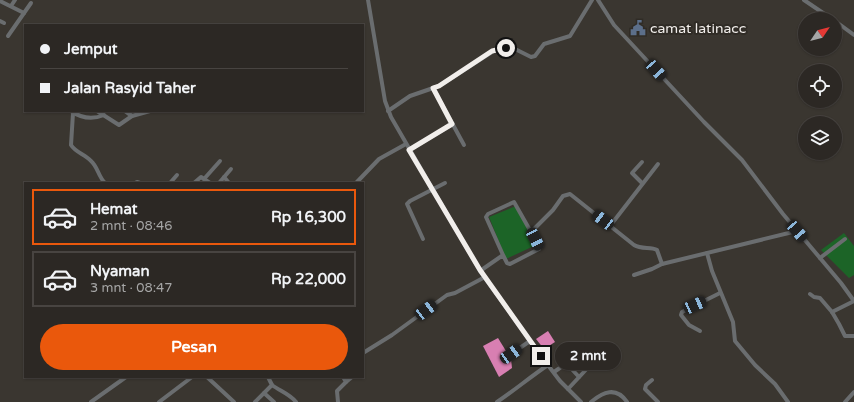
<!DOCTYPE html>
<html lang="id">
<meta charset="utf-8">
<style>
:root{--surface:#2c2824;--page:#34302c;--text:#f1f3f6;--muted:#a6a6a6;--line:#484441;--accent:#ea580c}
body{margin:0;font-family:"Varela Round",sans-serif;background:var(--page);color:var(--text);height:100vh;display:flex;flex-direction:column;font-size:15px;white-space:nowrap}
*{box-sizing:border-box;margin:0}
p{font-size:13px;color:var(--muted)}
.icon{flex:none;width:22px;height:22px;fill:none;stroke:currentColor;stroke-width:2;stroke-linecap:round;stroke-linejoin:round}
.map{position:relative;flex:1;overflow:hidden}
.drawer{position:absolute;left:24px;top:182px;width:340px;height:196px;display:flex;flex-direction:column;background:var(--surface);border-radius:0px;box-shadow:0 1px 3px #0004,0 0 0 1px var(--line)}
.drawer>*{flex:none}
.banner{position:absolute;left:24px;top:24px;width:340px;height:88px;border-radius:0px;box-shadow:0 1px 3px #0004,0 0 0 1px var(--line);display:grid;align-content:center;height:88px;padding:0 16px;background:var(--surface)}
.needle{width:26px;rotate:55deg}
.tools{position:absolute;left:798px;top:12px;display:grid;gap:8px}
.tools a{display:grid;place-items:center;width:44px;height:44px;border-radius:50%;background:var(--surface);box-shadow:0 1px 3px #0004,0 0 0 1px var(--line);font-size:20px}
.end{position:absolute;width:18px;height:18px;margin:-9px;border:5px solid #f1eeeb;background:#111;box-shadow:0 0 0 2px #111}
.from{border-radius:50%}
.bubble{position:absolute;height:28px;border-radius:14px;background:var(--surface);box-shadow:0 1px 3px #0004,0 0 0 1px var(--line);font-size:13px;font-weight:700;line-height:28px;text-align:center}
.car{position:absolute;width:12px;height:24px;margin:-12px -6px;border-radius:5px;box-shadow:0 0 3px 1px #0007;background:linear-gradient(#222 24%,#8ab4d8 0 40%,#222 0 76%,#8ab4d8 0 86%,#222 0)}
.banner b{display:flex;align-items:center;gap:14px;height:38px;font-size:15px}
.banner b+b{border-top:1px solid var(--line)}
.banner i{width:10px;height:10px;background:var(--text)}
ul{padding:7px 0 0;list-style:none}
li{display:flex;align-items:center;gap:12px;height:56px;margin:0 8px 6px;padding:0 8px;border:2px solid var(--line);border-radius:0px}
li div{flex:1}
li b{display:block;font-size:15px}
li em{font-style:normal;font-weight:700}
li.selected{border-color:var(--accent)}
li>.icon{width:36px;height:36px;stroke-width:1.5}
.primary-button{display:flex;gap:8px;margin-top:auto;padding:8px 16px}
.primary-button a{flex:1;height:46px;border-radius:24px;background:var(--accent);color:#fff;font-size:16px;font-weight:700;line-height:46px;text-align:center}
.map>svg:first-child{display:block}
.green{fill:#1c6427}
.building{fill:#d87fb2}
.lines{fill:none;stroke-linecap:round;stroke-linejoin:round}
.minor{stroke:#6a6d6f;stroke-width:4}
.route{stroke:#f1eeeb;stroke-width:5}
.labels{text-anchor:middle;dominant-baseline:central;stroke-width:4;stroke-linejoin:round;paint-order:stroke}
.poi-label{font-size:14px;fill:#f1eeeb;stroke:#302c26;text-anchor:start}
</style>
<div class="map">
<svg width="854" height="402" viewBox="0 0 854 402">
<rect width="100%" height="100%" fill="#3a3630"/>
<g class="green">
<path d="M516,206L536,245L506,259L489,217Z"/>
<path d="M844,233L854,246V275L849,278L821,250Z"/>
</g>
<g class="building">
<path d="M548,331L555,342L544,349L536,339Z"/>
<path d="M498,338L511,359L512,368L499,377L483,346Z"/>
</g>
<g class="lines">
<g class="minor">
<path d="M368,0L385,101L391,117L480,271L541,356L560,381L581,402"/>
<path d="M598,0L614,25L704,122L742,160L783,214L841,283L854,301"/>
<path d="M804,0L832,19"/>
<path d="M0,1L24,13"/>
<path d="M11,6L15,0"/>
<path d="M0,21L4,23"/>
<path d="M835,21L854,35"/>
<path d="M8,36L31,3"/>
<path d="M433,88L464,145"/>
<path d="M71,111C81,118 92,120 104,115"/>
<path d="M97,111L119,125L132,116L150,111"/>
<path d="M125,111L132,116"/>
<path d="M388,111L410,96L439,86L495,50L513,48L531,57L535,56L544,44L570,36L592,0"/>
<path d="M73,113L71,145C76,153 85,154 91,161C98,167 98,176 105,183"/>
<path d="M409,150L453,124"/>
<path d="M642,162L632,173L642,183"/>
<path d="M224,177L229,183"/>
<path d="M204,179L220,161"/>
<path d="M135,183L137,182L140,183"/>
<path d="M170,183L177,175"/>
<path d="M194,183L201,177L210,183"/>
<path d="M219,183L231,169"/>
<path d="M356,183L379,159L406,144"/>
<path d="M610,226L658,164"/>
<path d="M531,232L553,210L563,196L570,194L634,245C642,250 651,246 657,250L662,264"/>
<path d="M423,239L407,204L410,201L445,183"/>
<path d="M707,253L712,271L733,322L735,341L755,365L775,384L788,402"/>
<path d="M820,258L845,239"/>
<path d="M480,271L503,255L507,263L510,264L539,249L531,232L514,202L488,214L486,217L503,255"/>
<path d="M634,275L652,269L662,264L797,231"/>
<path d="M810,294L814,297L820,298L832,312L839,324L845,336H854"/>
<path d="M832,312L854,301"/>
<path d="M700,331L689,325L681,315L682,312L720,293"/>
<path d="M363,353L392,335L447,295L455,293L485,277"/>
<path d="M511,354L530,341"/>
<path d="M363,364V367"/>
<path d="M554,372L564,365H568L579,377"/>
<path d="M207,377L234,402"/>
<path d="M652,380L646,385L645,389L658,402"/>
<path d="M346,382L352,377"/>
<path d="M272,385C280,391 290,394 296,402"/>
<path d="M568,389L595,360"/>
<path d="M264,393L274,402"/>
<path d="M91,402L126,377"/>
<path d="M159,402L192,377"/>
<path d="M255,402L272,385L268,377"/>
<path d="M338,402L337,391L346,382L343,377"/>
<path d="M497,402C515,390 530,377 548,365"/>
<path d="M591,402C603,392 616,386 627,402"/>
<path d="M845,402L854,392"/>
</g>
</g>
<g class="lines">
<path class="route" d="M506,48L492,51L439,86L433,88L452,124L409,150L480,270L541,356"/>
</g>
<defs>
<symbol id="civic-bare" viewBox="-9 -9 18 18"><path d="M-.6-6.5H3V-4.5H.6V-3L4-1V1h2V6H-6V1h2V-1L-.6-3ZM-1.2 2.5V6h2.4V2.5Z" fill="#5c6f8a" stroke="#302c26" stroke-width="2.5" paint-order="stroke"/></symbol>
</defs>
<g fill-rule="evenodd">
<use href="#civic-bare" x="627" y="17" width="22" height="22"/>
</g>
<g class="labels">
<g class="poi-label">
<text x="650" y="28">camat latinacc</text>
</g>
</g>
</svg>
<div class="tools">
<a><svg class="needle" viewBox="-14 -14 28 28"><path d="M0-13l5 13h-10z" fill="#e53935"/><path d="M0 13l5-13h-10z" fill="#a6a6a6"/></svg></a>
<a><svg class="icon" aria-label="locate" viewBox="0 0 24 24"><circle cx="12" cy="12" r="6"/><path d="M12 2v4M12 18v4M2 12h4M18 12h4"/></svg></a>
<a><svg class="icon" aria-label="layers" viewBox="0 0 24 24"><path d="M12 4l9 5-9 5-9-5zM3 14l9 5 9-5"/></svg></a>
</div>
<i class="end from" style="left:506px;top:48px"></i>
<i class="end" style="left:541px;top:356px"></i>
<div class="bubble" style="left:555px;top:342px;width:66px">2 mnt</div>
<i class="car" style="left:656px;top:70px;rotate:138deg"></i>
<i class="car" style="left:603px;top:220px;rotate:307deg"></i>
<i class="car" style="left:797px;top:231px;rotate:139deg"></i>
<i class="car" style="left:535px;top:239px;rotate:153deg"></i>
<i class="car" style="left:695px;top:305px;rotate:66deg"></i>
<i class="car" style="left:426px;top:310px;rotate:53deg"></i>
<i class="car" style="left:511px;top:354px;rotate:55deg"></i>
<div class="banner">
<b><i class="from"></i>Jemput</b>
<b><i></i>Jalan Rasyid Taher</b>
</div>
<section class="drawer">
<ul>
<li class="selected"><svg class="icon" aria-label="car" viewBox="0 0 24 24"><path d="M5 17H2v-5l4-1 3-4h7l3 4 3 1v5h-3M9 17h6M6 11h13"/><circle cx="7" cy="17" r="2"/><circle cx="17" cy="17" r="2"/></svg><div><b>Hemat</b><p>2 mnt · 08:46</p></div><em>Rp 16,300</em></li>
<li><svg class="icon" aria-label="car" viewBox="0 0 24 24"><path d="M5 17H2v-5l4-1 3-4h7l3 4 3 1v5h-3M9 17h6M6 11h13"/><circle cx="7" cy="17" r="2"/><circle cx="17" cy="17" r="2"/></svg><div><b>Nyaman</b><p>3 mnt · 08:47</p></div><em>Rp 22,000</em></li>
</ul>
<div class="primary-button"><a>Pesan</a></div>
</section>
</div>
